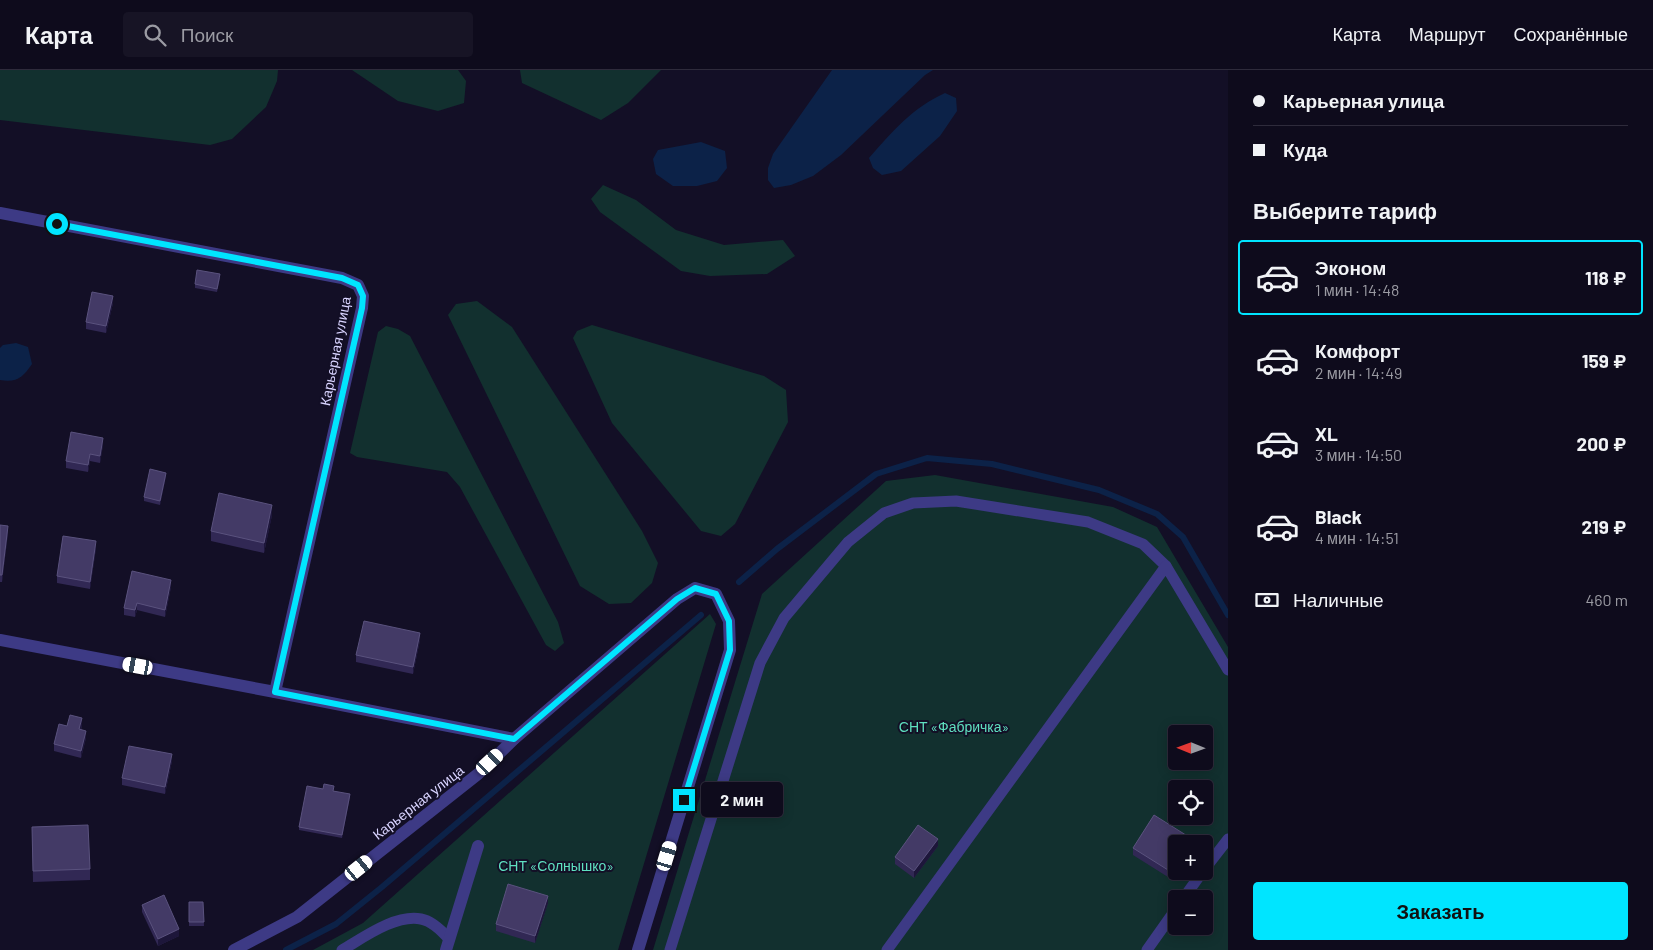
<!DOCTYPE html>
<html lang="ru">
<meta charset="utf-8">
<style>
:root{--surface:#0e0b1c;--page:#171425;--text:#f1f3f6;--muted:#9b9ba3;--line:#2e2b3b;--accent:#00e5ff}
body{margin:0;font-family:Barlow,sans-serif;background:var(--page);color:var(--text);height:100vh;display:flex;flex-direction:column;font-size:19px;white-space:nowrap}
*{box-sizing:border-box;margin:0}
p{font-size:16px;color:var(--muted)}
.icon{flex:none;width:28px;height:28px;fill:none;stroke:currentColor;stroke-width:2;stroke-linecap:round;stroke-linejoin:round}
.map{position:relative;flex:1;overflow:hidden}
.details{display:flex;flex-direction:column;background:var(--surface);width:425px}
.details>*{flex:none}
.banner{display:grid;align-content:center;height:110px;padding:0 25px;background:var(--surface)}
.needle{width:32px;rotate:271deg}
.buttons{position:absolute;left:1168px;top:655px;display:grid;gap:10px}
.buttons a{display:grid;place-items:center;width:45px;height:45px;border-radius:5px;background:var(--surface);box-shadow:0 2px 12px #0003,0 0 0 1px var(--line);font-size:25px}
.end{position:absolute;width:22px;height:22px;margin:-11px;border:6px solid #00e5ff;background:#111;box-shadow:0 0 0 2px #111}
.from{border-radius:50%}
.bubble{position:absolute;height:35px;border-radius:5px;background:var(--surface);box-shadow:0 2px 12px #0003,0 0 0 1px var(--line);font-size:16px;font-weight:700;line-height:35px;text-align:center}
.car{position:absolute;width:15px;height:30px;margin:-15px -8px;border-radius:6px;box-shadow:0 0 4px 1px #0007;background:linear-gradient(#fff 24%,#345 0 40%,#fff 0 76%,#345 0 86%,#fff 0)}
.banner b{display:flex;align-items:center;gap:18px;height:48px;font-size:19px}
.banner b+b{border-top:1px solid var(--line)}
.banner i{width:12px;height:12px;background:var(--text)}
ul{padding:0;list-style:none}
li{display:flex;align-items:center;gap:15px;height:75px;margin:0 10px 8px;padding:0 15px;border:2px solid transparent;border-radius:5px}
li div{flex:1}
li b{display:block;font-size:19px}
li em{font-style:normal;font-weight:700}
li.current{border-color:var(--accent)}
li>.icon{width:45px;height:45px;stroke-width:1.5}
h2{padding:0 25px;font-size:22px;line-height:60px}
.pay{display:flex;align-items:center;gap:12px;height:55px;padding:0 25px;font-size:19px}
.pay p{margin-inline-start:auto}
.primary-button{display:flex;gap:10px;margin-top:auto;padding:10px 25px}
.primary-button a{flex:1;height:58px;border-radius:5px;background:var(--accent);color:#111;font-size:20px;font-weight:700;line-height:58px;text-align:center}
header{display:flex;align-items:center;gap:30px;box-sizing:border-box;height:70px;padding:0 25px;background:var(--surface);border-bottom:1px solid var(--line)}
header strong{font-size:24px}
nav{display:flex;gap:28px;margin-inline-start:auto;font-size:18px}
.search{width:350px;height:45px;background:var(--page);display:flex;align-items:center;gap:12px;box-sizing:border-box;padding:0 18px;border-radius:5px;color:var(--muted);font-size:19px}
main{display:flex;flex:1;min-height:0}
.map>svg:first-child{display:block}
.green{fill:#12302f;fill-rule:evenodd}
.water{fill:#0c2248}
.lines{fill:none;stroke-linecap:round;stroke-linejoin:round}
.stream{stroke:#0c2248;stroke-width:6}
.lane{stroke:#3d3a85;stroke-width:11}
.street{stroke:#3d3a85;stroke-width:12}
.wall{fill:#312854}
.shaded-wall{fill:#1d163a}
.building{fill:#433a66;stroke:#5a527e}
.route{stroke:#00e5ff;stroke-width:6}
.labels{text-anchor:middle;dominant-baseline:central;stroke-width:4;stroke-linejoin:round;paint-order:stroke}
.street-label{font-size:14px;fill:#d9d4ff;stroke:#130f26}
.park-label{font-size:14px;fill:#5fe0c0;stroke:#130f26}
</style>
<header>
<strong>Карта</strong>
<div class="search"><svg class="icon" aria-label="search" viewBox="0 0 24 24"><circle cx="10" cy="10" r="6"/><path d="M15 15l6 6"/></svg>Поиск</div>
<nav><a>Карта</a><a>Маршрут</a><a>Сохранённые</a></nav>
</header>
<main>
<div class="map">
<svg width="1228" height="880" viewBox="0 0 1228 880">
<rect width="100%" height="100%" fill="#130f26"/>
<g class="green">
<path d="M0,0H278L277,11L266,37L232,69L210,75L0,50Z"/>
<path d="M352,0H458L466,11L464,33L438,41L398,31Z"/>
<path d="M520,0H661L628,33L601,50L522,13Z"/>
<path d="M603,115L636,130L676,160L724,175L783,170L795,186L767,204L710,206L681,201L600,142L591,129Z"/>
<path d="M477,231L512,257L642,461L658,493L652,513L631,533L609,534L580,516L448,245L456,234Z"/>
<path d="M592,255L764,306L786,320L788,352L735,454L721,466L701,461L612,353L573,268L577,261Z"/>
<path d="M386,256L398,259L410,266L558,552L564,573L555,581L546,575L460,417L447,402L357,387L350,383L378,262Z"/>
<path d="M935,405L1113,437L1157,457L1228,577V880H653L762,524L886,411ZM1176,664H1204V691H1176ZM1176,719H1204V746H1176ZM1176,774H1204V801H1176ZM1176,829H1204V856H1176Z"/>
<path d="M710,544L716,554L618,880H313L363,853Z"/>
</g>
<g class="water">
<path d="M832,0H933L925,5L841,85L813,106L791,115L774,118L768,110V98L773,84Z"/>
<path d="M945,23L956,28L957,41L940,66L901,101L882,105L873,98L869,88C893,61 912,38 945,23Z"/>
<path d="M701,72L725,81L727,98L717,111L697,116H673L656,104L653,89L658,80Z"/>
<path d="M16,273L28,277L32,294C23,307 17,313 0,310V278L3,275Z"/>
</g>
<g class="lines">
<g class="stream">
<path d="M739,512L777,479L876,404L927,388L992,394L1099,420L1157,444L1183,467L1228,545"/>
<path d="M286,880L336,854L382,817L701,545"/>
</g>
<g class="lane">
<path d="M1204,800L1228,769"/>
<path d="M1183,829L1203,801"/>
<path d="M342,880C363,868 395,844 421,849C432,851 442,861 449,869"/>
<path d="M670,880L760,593L784,548L848,472L884,443L913,433L956,431L1088,452L1143,474L1166,496"/>
<path d="M887,880L1166,496L1228,600"/>
<path d="M1147,880L1176,839"/>
</g>
<g class="street">
<path d="M0,143L342,208L358,215L363,226L362,238L275,622L514,669"/>
<path d="M0,570L275,622"/>
<path d="M234,880L297,847L478,704L514,669L677,529L695,518L716,524L729,551L730,580L638,880"/>
<path d="M446,880L478,776"/>
</g>
</g>
<g class="wall">
<path d="M220,208L217,222L195,218V214Z"/>
<path d="M113,233L106,263L86,259V252Z"/>
<path d="M103,375L100,393L90,391L88,402L66,398V391Z"/>
<path d="M166,406L160,435L144,431V427Z"/>
<path d="M272,445L264,483L211,471V461Z"/>
<path d="M0,455L8,463L2,512H0Z"/>
<path d="M96,478L90,519L57,513V506Z"/>
<path d="M171,517L165,547L137,540L135,547L124,545V538Z"/>
<path d="M420,570L413,604L356,592V585Z"/>
<path d="M67,656H82L81,660L86,668L81,688L54,681V674Z"/>
<path d="M172,691L165,724L122,715V708Z"/>
<path d="M334,721L350,727L342,768L299,760V757Z"/>
<path d="M1154,745L1189,767V774H1176V794L1168,807L1133,785V778Z"/>
<path d="M32,757L90,799V810L33,812Z"/>
<path d="M938,776L914,808L895,794V787Z"/>
<path d="M189,832H203L204,856H189Z"/>
<path d="M548,833L535,873L496,861V854Z"/>
<path d="M142,835L179,866L158,876L142,842Z"/>
</g>
<g class="shaded-wall">
<path d="M113,226V233L106,263V256Z"/>
<path d="M103,368V375L100,393V386Z"/>
<path d="M90,384V391L88,402V395Z"/>
<path d="M166,403V406L160,435V431Z"/>
<path d="M272,435V445L264,483V473Z"/>
<path d="M8,456V463L2,512V505Z"/>
<path d="M96,471V478L90,519V512Z"/>
<path d="M171,510V517L165,547V540Z"/>
<path d="M137,533V540L135,547V540Z"/>
<path d="M420,563V570L413,604V597Z"/>
<path d="M82,648V656L79,666V659Z"/>
<path d="M86,661V668L81,688V681Z"/>
<path d="M172,684V691L165,724V717Z"/>
<path d="M350,724V727L342,768V765Z"/>
<path d="M1189,767V774H1185Z"/>
<path d="M938,769V776L914,808V801Z"/>
<path d="M1176,787V794L1168,807V800Z"/>
<path d="M548,826V833L535,873V866Z"/>
<path d="M179,859V866L158,876V869Z"/>
</g>
<g class="building">
<path d="M197,200L220,204L217,219L195,214Z"/>
<path d="M92,222L113,226L106,256L86,252Z"/>
<path d="M71,362L103,368L100,386L90,384L88,395L66,391Z"/>
<path d="M150,399L166,403L160,431L144,427Z"/>
<path d="M219,423L272,435L264,473L211,461Z"/>
<path d="M0,455L8,456L2,505H0Z"/>
<path d="M63,466L96,471L90,512L57,506Z"/>
<path d="M132,501L171,510L165,540L137,533L135,540L124,538Z"/>
<path d="M364,551L420,563L413,597L356,585Z"/>
<path d="M70,645L82,648L79,659L86,661L81,681L54,674L59,654L67,656Z"/>
<path d="M129,676L172,684L165,717L122,708Z"/>
<path d="M324,714L334,716L333,721L350,724L342,765L299,757L307,716L323,719Z"/>
<path d="M1154,745L1189,767L1185,774H1176V787L1168,800L1133,778Z"/>
<path d="M88,755L90,799L33,801L32,757Z"/>
<path d="M918,755L938,769L914,801L895,787Z"/>
<path d="M508,814L548,826L535,866L496,854Z"/>
<path d="M164,825L179,859L158,869L142,835Z"/>
<path d="M189,832H203L204,852H189Z"/>
</g>
<g class="lines">
<path class="route" d="M57,154L342,208L358,215L363,226L362,238L275,622L514,669L677,529L695,518L716,524L729,551L730,580L684,730"/>
</g>
<g class="labels">
<g class="street-label">
<text transform="translate(335 281) rotate(-79)">Карьерная улица</text>
<text transform="translate(418 732) rotate(-38)">Карьерная улица</text>
</g>
<g class="park-label">
<text x="954" y="656">СНТ «Фабричка»</text>
<text x="556" y="795">СНТ «Солнышко»</text>
</g>
</g>
</svg>
<div class="buttons">
<a><svg class="needle" viewBox="-14 -14 28 28"><path d="M0-13l5 13h-10z" fill="#e53935"/><path d="M0 13l5-13h-10z" fill="#9b9ba3"/></svg></a>
<a><svg class="icon" aria-label="locate" viewBox="0 0 24 24"><circle cx="12" cy="12" r="6"/><path d="M12 2v4M12 18v4M2 12h4M18 12h4"/></svg></a>
<a>+</a>
<a>−</a>
</div>
<i class="end from" style="left:57px;top:154px"></i>
<i class="end" style="left:684px;top:730px"></i>
<div class="bubble" style="left:701px;top:712px;width:82px">2 мин</div>
<i class="car" style="left:138px;top:596px;rotate:280deg"></i>
<i class="car" style="left:490px;top:692px;rotate:47deg"></i>
<i class="car" style="left:667px;top:786px;rotate:17deg"></i>
<i class="car" style="left:359px;top:798px;rotate:51deg"></i>
</div>
<section class="details">
<div class="banner">
<b><i class="from"></i>Карьерная улица</b>
<b><i></i>Куда</b>
</div>
<h2>Выберите тариф</h2>
<ul>
<li class="current"><svg class="icon" aria-label="car" viewBox="0 0 24 24"><path d="M5 17H2v-5l4-1 3-4h7l3 4 3 1v5h-3M9 17h6M6 11h13"/><circle cx="7" cy="17" r="2"/><circle cx="17" cy="17" r="2"/></svg><div><b>Эконом</b><p>1 мин · 14:48</p></div><em>118 ₽</em></li>
<li><svg class="icon" aria-label="car" viewBox="0 0 24 24"><path d="M5 17H2v-5l4-1 3-4h7l3 4 3 1v5h-3M9 17h6M6 11h13"/><circle cx="7" cy="17" r="2"/><circle cx="17" cy="17" r="2"/></svg><div><b>Комфорт</b><p>2 мин · 14:49</p></div><em>159 ₽</em></li>
<li><svg class="icon" aria-label="car" viewBox="0 0 24 24"><path d="M5 17H2v-5l4-1 3-4h7l3 4 3 1v5h-3M9 17h6M6 11h13"/><circle cx="7" cy="17" r="2"/><circle cx="17" cy="17" r="2"/></svg><div><b>XL</b><p>3 мин · 14:50</p></div><em>200 ₽</em></li>
<li><svg class="icon" aria-label="car" viewBox="0 0 24 24"><path d="M5 17H2v-5l4-1 3-4h7l3 4 3 1v5h-3M9 17h6M6 11h13"/><circle cx="7" cy="17" r="2"/><circle cx="17" cy="17" r="2"/></svg><div><b>Black</b><p>4 мин · 14:51</p></div><em>219 ₽</em></li>
</ul>
<div class="pay"><svg class="icon" aria-label="cash" viewBox="0 0 24 24"><path d="M3 7h18v10H3z"/><circle cx="12" cy="12" r="2"/></svg>Наличные<p>460 m</p></div>
<div class="primary-button"><a>Заказать</a></div>
</section>
</main>
